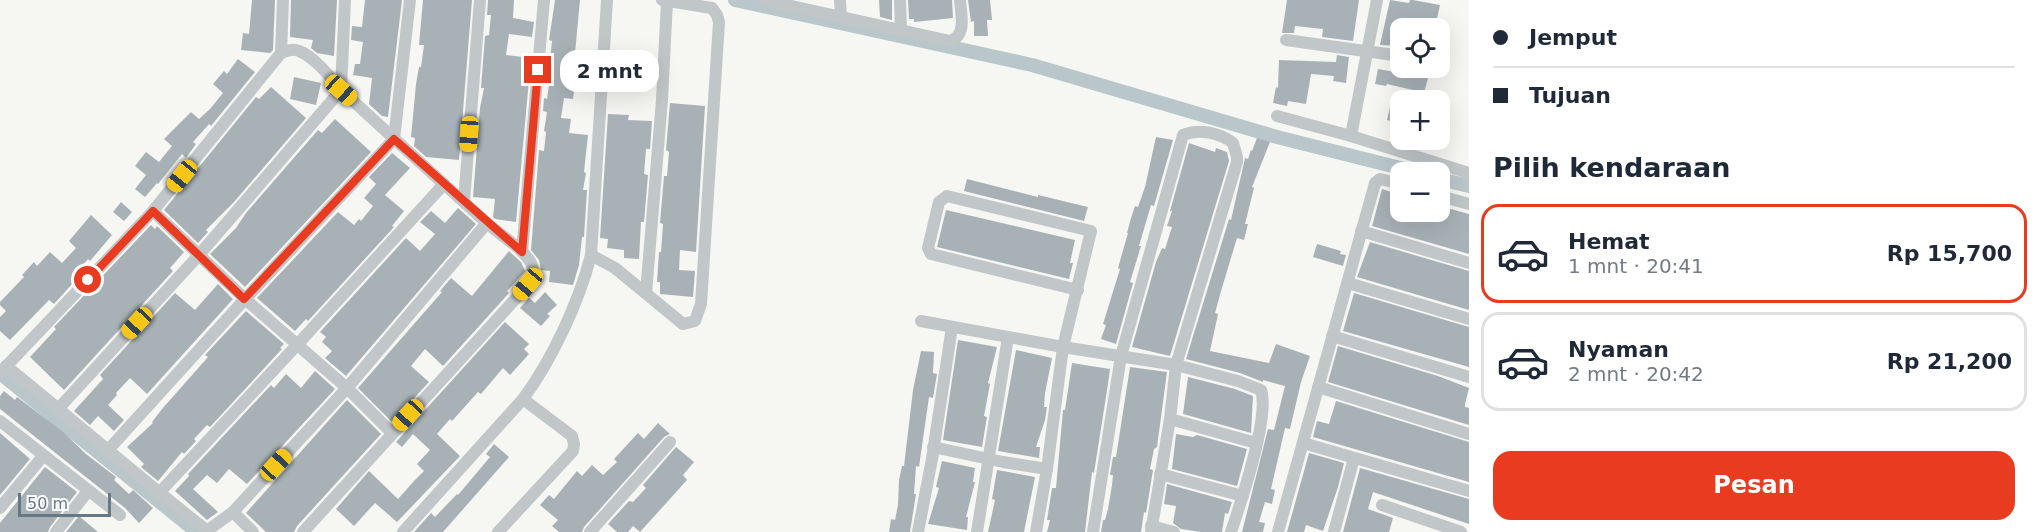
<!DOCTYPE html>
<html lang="id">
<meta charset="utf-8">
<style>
:root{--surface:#fff;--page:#f2f2f3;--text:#1f2937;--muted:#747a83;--line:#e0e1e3;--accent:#e93b20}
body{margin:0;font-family:"DejaVu Sans",sans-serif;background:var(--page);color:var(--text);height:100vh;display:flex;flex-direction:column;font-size:22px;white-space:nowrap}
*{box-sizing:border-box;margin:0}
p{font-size:20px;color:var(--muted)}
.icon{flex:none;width:33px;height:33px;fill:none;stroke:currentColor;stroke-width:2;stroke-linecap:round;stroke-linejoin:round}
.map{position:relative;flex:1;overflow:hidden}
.panel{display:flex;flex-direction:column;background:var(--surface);width:570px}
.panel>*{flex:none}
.guide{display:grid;align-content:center;height:132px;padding:0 24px;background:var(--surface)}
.tools{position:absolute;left:1390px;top:18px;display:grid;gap:12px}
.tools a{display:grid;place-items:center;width:60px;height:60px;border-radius:12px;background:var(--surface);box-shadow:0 6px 24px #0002;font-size:30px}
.scale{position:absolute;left:18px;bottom:15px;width:93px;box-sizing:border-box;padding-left:6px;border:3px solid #647985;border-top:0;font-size:16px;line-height:21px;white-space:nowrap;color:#647985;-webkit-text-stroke:4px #fff;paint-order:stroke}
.end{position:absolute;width:27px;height:27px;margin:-14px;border:8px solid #e93b20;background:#fff;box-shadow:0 0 0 3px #fff}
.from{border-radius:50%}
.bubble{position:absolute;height:42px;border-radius:18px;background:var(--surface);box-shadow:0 6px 24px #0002;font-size:20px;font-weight:600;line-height:42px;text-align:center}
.car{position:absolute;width:18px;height:36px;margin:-18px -9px;border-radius:8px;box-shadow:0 0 4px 2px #0007;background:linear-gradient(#f5c518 24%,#345 0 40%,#f5c518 0 76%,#345 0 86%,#f5c518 0)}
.guide b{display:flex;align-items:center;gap:21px;height:57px;font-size:22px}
.guide b+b{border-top:2px solid var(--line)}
.guide i{width:15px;height:15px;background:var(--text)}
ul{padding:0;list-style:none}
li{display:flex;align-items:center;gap:18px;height:99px;margin:0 12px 9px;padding:0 12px;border:3px solid var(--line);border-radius:18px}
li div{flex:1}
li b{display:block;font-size:22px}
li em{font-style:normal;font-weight:600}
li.active{border-color:var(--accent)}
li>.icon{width:54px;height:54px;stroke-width:1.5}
h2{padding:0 24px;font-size:27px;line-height:72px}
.cta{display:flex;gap:12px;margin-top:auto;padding:12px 24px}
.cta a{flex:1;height:69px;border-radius:18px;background:var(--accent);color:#fff;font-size:24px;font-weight:600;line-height:69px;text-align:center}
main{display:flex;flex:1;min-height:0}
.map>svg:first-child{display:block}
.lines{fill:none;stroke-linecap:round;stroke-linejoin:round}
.canal{stroke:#b9c7ca;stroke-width:14}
.building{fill:#a8b2b6}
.minor{stroke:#c1c6c9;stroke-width:12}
.route{stroke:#e93b20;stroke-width:8}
</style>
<main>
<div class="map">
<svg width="1469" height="532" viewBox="0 0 1469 532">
<rect width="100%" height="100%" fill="#f6f6f3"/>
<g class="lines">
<g class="canal">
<path d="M735,0L1032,65L1277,137L1416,172"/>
<path d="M1440,179L1469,186"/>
<path d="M0,373L197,532"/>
</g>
</g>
<g class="building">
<path d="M252,0H275L273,50L270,53L241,50L243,33L249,34Z"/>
<path d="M291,0H337L334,56L317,53L311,48L313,40L290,37Z"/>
<path d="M365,0H402L388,117L382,116L369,104L372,78L353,75L355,64H360L363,42L351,40L352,26L362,27Z"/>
<path d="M423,0H472L459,160L426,157L414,146L415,138L411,137L416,84L419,67H421L424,45H419Z"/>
<path d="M488,0H514L513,18L534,22L532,37L509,34L506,55L531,58L516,222L495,219L493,217L495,199L473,197L480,108L484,88H481L485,36L489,35L491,15H487Z"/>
<path d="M555,0H580L574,64L572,83L575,84L573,99L564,98L561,118L571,119L569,133L588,135L584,172L586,173L583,190H587L584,237H582L579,265L573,285L549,282L550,271L541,270L539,260L531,250L539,150L544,151L546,132L544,131L547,112L543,111L544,98L547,99L550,77H548L552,41L549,40Z"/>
<path d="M879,0H892V20L880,17Z"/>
<path d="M908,0H952L953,18L914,22V19H909Z"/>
<path d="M968,0H990L992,20H987L988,36H974V21L971,22Z"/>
<path d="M1287,0H1359L1353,41L1322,37L1323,29L1295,26L1294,33H1282Z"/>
<path d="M1390,0L1409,3L1410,0H1413L1440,5L1435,28H1422L1423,26L1401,21V46L1380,45Z"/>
<path d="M1337,55L1349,57L1346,83L1333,81L1334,76L1311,74L1306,104L1288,101L1287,106L1273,103L1276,87L1278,88L1279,60L1336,62Z"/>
<path d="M238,59L255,72L211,126L209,124L193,142L196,144L186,158L182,154L158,184L157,183L145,197L135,189L146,175L135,166L146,152L159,162L172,146L164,139L191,112L199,119L210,109L223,93L213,84L224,71L227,74Z"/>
<path d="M1378,69L1428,78L1422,100L1411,97L1413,90L1387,84L1386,86L1375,84Z"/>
<path d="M294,77L321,83L316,105L290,99Z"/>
<path d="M271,87L306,118L234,202L206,230L208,232L198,243L164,210L256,97L259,99Z"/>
<path d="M670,103L705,106L696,252L680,250L679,270L695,271L693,297L660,294V282H657L659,252H661L663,224L660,223L664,176H667L669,152L666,150Z"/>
<path d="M1390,107L1401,110L1399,123L1387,120Z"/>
<path d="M608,114L629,115L628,120L652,121L650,149H646L644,174L648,175L644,222H641L639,259L624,258V250L607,248L608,239L600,238Z"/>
<path d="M335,119L371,152L245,287L210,254L236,228L246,213L318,130L322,133Z"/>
<path d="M1156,137L1173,140L1154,206L1151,205L1139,246H1141L1130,282L1133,283L1116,344L1101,339L1106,325L1103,324L1120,269L1118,268L1128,233H1127L1131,218L1135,206L1138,207L1145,187Z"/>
<path d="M1257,138L1270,142L1252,187L1254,188L1245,224H1248L1244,240L1237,238L1221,291L1215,313L1218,314L1210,351L1269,363L1276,344L1310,356L1301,382L1290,429L1285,428L1271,489L1275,490L1272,504L1265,502L1259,522L1265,523L1263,532H1242L1268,429L1274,430L1285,386L1263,380V382L1240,373L1186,359L1229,219L1231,220L1245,158L1248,159L1251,150L1252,151Z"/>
<path d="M1189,143L1215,152L1216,148L1227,152L1229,161L1170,356L1132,347L1156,262L1162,248L1165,249L1172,227L1167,226L1172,211H1170Z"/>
<path d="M392,153L410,168L385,195L404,211L392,226L394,227L308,321L306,319L295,331L257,298L338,212L354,225L359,219L361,221L373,206L364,198L376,184L369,177Z"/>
<path d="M967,179L1038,197V195L1088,207L1084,221L964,191Z"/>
<path d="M1382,189L1401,195V212H1440V206L1469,214V254L1372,226Z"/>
<path d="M121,202L132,212L124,221L113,212Z"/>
<path d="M458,208L476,224L346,376L325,358L332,351L322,342L326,337L320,332L406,238L420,251L435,234L420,222L431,211L445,223Z"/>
<path d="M946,210L1075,240L1070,263H1073L1069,279L937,247Z"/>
<path d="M91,215L112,235L90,261L88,259L71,279L74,282L54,304L49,300L10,340L0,331V317L6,311L0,305V302L24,277L22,275L34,262L37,266L50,252L62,263L76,248L69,241Z"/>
<path d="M151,225L155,229L157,226L184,252L170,268L173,271L64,390L30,357L56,329L54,327Z"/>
<path d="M1370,242L1469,271V310L1357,277Z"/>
<path d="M1317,244L1341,251L1340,254L1346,255L1343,266L1313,257Z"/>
<path d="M509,251L521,262L525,271L507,291L509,293L443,366L425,349L411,366L429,382L392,422L358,388L442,292L440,291L451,278L472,296Z"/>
<path d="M218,284L233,299L147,394L130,378L116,393L117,395L108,405L124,420L114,431L98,416L90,425L74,411L103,379L100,375L175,293L195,310Z"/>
<path d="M545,292L557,305L547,314L550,316L541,326L520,308L529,298L535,303Z"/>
<path d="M1354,293L1469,327V367L1343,331Z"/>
<path d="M246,311L284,344L280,348L282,349L210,427L207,425L194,439L196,441L184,454L182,452L158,481L141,467L144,464L127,447L153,423L152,422L162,409L208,357L205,355Z"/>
<path d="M505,322L529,344L524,349L529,354L510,375L503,368L481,394L478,392L452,421L450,419L437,434L460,456L397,522L375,503L354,526L336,509L369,471L398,499L415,480L424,471L417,464L430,450L413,434L402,447L396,442Z"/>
<path d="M958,340L997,347L988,383L990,384L984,416L987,417L982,447L943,440Z"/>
<path d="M1338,346L1438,376L1469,388L1465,404V407L1469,408V425L1328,382Z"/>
<path d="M1016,350L1052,358L1045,393L1044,407H1047L1045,420L1036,447H1040L1039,458L998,451Z"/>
<path d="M921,351L934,352L933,373L937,374L933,398L929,397L919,467L916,466L914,494H916L910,532H889L891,519L895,520L898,505L899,480L902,466H904L913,390Z"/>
<path d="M1072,363L1110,369L1108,384L1094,473L1092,472L1085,532H1047L1050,520H1047L1052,488H1056L1063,410H1065Z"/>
<path d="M1130,367L1167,372L1157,447L1154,449L1150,469L1153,470L1146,513L1144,512L1141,532H1101L1103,520H1105L1108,509L1112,485L1113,475H1110L1113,457H1116Z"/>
<path d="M315,371L335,389L247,484L229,469L217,483L207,475L193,489L218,512L207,520L175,491L189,476L188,474L271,385L274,388L286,374L301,388Z"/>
<path d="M1188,377L1235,389L1253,396L1251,433L1183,414Z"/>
<path d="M4,391L15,400L17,397L62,431L86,454L116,477L114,480L129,494L133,490L153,508L139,523L125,508L0,409V396Z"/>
<path d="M347,400L381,434L297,526L294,532H266L246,513Z"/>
<path d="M1336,401L1469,442V482L1313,437L1317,421L1329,424Z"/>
<path d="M658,423L670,434L664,437L584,527L582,532H559L552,526L558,520L540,505L549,495L554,499L577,471L582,476L592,465L603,475L617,462L614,459L638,433L644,439Z"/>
<path d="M0,433L30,459L0,495Z"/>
<path d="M1176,434L1193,437L1197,435L1247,449L1237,486L1172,469Z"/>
<path d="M494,444L509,457L443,532H414L431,513L435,517L457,494L458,495L490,457L486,454Z"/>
<path d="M676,447L694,462L683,475L687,480L640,532L633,526L628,532H617L608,524L629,501L633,502L646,488L643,485Z"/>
<path d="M1309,453L1344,463L1338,487L1323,531L1306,525L1304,532H1287Z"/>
<path d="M942,461L975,468L973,482H975L966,517H968L967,530L928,524L939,488L936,487Z"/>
<path d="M45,467L77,492L50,527L48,532H0V523Z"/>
<path d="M1360,468L1469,499V524L1373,492L1368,509L1393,518L1389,532H1343Z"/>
<path d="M997,470L1035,477L1024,532H988L995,500L992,499Z"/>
<path d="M1167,484L1232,502L1228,514L1225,513L1222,532H1201L1181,529L1173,523L1176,506L1164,504Z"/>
<path d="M79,516L98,532H66Z"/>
</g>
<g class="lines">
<g class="minor">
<path d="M283,0L281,53C286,51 293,48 299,51C313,56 332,78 341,90C389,134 438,179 487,223C501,236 522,247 531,263C538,276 526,286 519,295L303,532"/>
<path d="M764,0L950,41C967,36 961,14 960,0"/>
<path d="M840,0L841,17"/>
<path d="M900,0L901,31"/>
<path d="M1377,0L1351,136L1469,173"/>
<path d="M1286,40L1401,56"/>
<path d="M1277,116L1351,136"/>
<path d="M1440,196L1469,204"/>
<path d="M464,201L480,0"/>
<path d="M153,211L245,299L347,388L392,433"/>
<path d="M1361,231L1469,263"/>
<path d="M522,252L544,0"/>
<path d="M591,255L615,268L683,324L695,321L701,304L719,22L717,15L712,8L662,0"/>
<path d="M1348,283L1469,319"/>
<path d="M646,293L662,100L667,1"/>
<path d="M921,321L1063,347L1176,365L1238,381L1261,390C1270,417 1241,502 1231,532"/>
<path d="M1332,336L1469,377"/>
<path d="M6,366C73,420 137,476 205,529L208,530L233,512L347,388L487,223"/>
<path d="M0,373L153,211L281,53"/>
<path d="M1318,387L1469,434"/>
<path d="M59,408L199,255L341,90L345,0"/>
<path d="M1170,419L1256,443"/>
<path d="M0,421L120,515"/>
<path d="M1303,443L1469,491"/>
<path d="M933,447L1003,462L1047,469"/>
<path d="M109,449L245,299L394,139L410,0"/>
<path d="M1160,474L1243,496"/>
<path d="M159,493L297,345L444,184"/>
<path d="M1382,505L1461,532"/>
<path d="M0,508L43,456"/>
<path d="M233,512L253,532"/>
<path d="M1151,526L1174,532"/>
<path d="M56,532L88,491"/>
<path d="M403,532L523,399C552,360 579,302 591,255L607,0"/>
<path d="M498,532L573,451L574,444L572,436L523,399"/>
<path d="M590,532L670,442"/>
<path d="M918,532L932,459L952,327"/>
<path d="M977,532L1008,337"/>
<path d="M1036,532L1047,469L1063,347L1091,231L947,196L939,202L928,248L931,254L1078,290"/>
<path d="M1093,532L1121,356L1183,135C1199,128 1220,133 1233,143L1237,157V162L1176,365L1170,419L1151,532"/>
<path d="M1278,532L1375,183L1380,179L1401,184"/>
<path d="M1334,532L1354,458"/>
</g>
</g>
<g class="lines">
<path class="route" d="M88,280L153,211L244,299L394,139L522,252L538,70"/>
</g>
</svg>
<div class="tools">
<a><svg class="icon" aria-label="locate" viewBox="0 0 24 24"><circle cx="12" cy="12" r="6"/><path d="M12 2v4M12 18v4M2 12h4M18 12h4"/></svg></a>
<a>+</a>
<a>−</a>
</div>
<div class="scale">50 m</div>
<i class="end from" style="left:88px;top:280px"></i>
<i class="end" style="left:538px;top:70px"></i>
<div class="bubble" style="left:560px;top:50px;width:99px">2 mnt</div>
<i class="car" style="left:341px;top:90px;rotate:132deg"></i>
<i class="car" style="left:469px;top:134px;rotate:184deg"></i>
<i class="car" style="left:182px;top:176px;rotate:219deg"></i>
<i class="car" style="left:528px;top:284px;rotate:220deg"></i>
<i class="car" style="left:137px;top:323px;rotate:223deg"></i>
<i class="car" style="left:408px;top:415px;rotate:223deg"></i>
<i class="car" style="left:276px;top:465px;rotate:43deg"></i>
</div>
<section class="panel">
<div class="guide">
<b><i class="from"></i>Jemput</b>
<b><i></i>Tujuan</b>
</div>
<h2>Pilih kendaraan</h2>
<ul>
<li class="active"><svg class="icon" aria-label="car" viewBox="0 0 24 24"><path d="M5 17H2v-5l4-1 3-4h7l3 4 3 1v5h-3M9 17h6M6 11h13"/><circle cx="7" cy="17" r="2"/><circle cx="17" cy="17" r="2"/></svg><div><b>Hemat</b><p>1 mnt · 20:41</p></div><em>Rp 15,700</em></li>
<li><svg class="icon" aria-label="car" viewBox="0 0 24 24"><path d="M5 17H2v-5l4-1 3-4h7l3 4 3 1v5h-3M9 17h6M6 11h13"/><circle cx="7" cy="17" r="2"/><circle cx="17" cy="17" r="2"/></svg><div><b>Nyaman</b><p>2 mnt · 20:42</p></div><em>Rp 21,200</em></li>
</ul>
<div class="cta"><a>Pesan</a></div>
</section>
</main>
